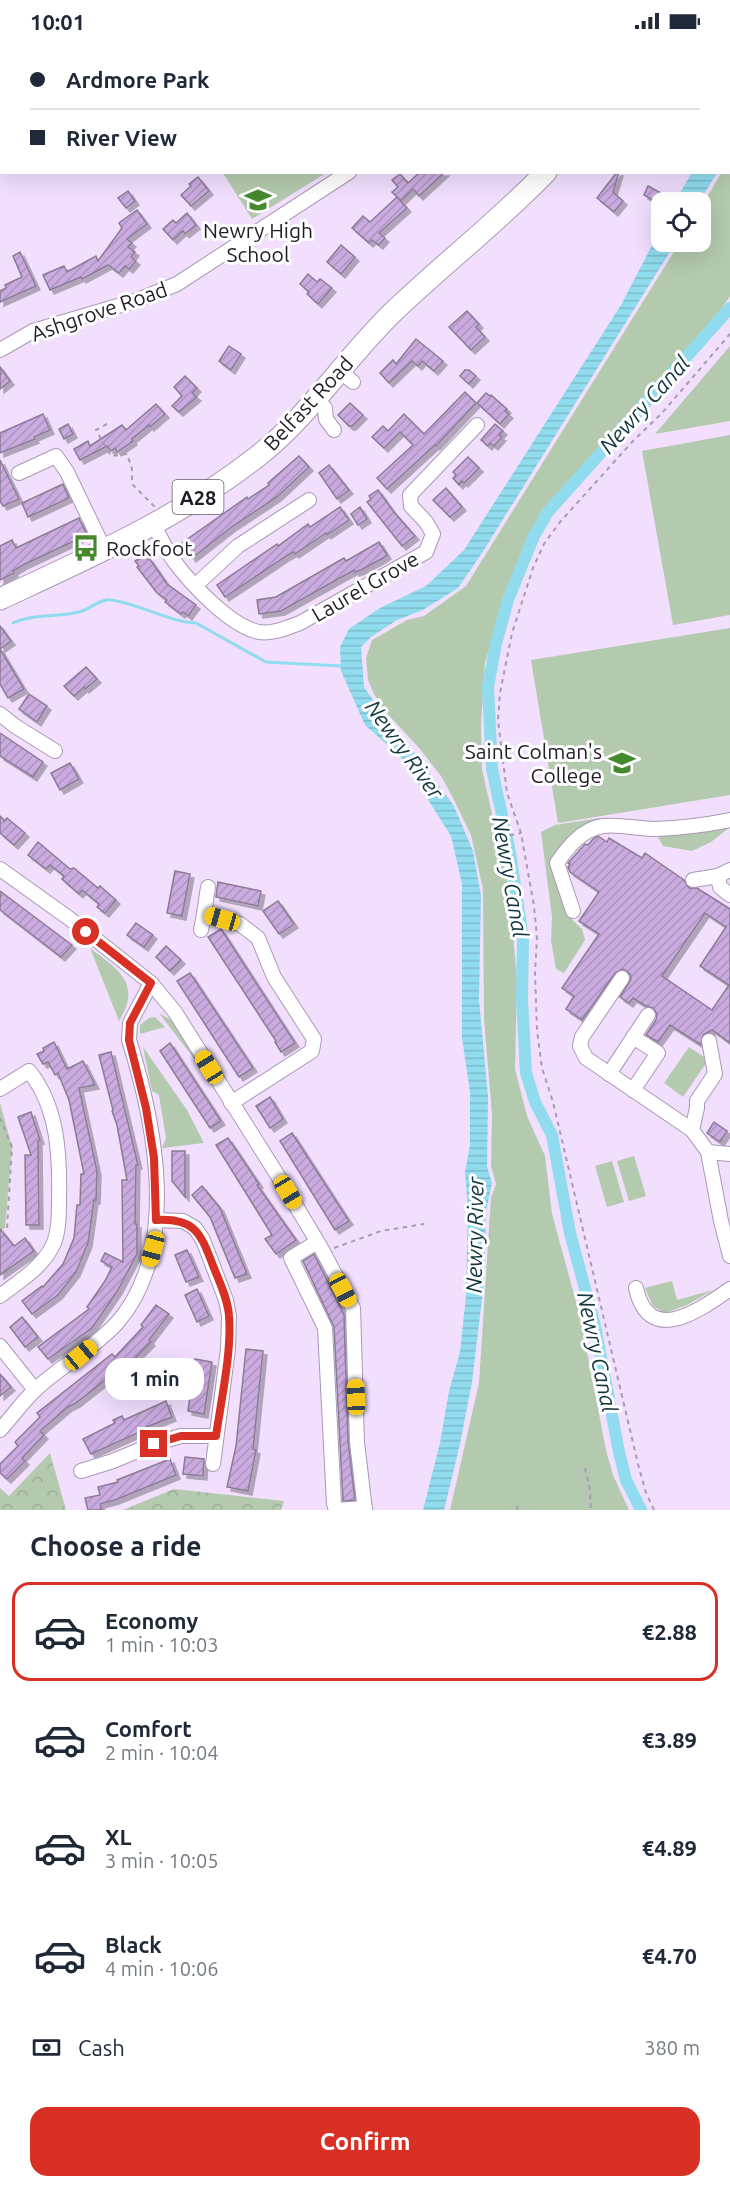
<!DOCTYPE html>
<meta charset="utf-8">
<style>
:root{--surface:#fff;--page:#f6f6f7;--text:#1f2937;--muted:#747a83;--line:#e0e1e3;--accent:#d93025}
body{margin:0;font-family:Ubuntu,sans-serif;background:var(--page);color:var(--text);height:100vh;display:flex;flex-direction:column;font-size:22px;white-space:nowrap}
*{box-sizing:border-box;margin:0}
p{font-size:20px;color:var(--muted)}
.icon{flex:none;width:33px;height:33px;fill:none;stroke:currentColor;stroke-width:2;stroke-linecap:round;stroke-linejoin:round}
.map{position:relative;height:1468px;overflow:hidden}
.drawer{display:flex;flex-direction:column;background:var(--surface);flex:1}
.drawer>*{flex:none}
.guide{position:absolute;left:0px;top:0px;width:730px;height:132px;box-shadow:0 6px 24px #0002;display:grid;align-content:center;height:132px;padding:0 30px;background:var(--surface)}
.controls{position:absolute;left:651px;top:150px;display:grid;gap:12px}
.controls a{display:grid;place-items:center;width:60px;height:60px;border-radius:12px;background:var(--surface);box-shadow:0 6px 24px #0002;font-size:30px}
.end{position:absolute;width:27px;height:27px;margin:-14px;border:8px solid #d93025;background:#fff;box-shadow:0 0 0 3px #fff}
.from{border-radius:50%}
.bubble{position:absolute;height:42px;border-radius:18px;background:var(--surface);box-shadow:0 6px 24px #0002;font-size:20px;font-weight:700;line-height:42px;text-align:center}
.car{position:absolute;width:18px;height:36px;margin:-18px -9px;border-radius:8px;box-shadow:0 0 4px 2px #0007;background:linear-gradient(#f5c518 24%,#345 0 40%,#f5c518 0 76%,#345 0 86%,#f5c518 0)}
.guide b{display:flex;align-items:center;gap:21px;height:57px;font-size:22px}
.guide b+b{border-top:2px solid var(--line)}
.guide i{width:15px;height:15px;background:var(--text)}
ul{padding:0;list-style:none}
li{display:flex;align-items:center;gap:18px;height:99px;margin:0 12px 9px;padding:0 18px;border:3px solid transparent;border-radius:18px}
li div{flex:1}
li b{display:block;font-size:22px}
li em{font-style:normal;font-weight:700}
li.on{border-color:var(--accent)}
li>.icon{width:54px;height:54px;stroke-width:1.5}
h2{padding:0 30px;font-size:27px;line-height:72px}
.pay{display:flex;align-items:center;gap:15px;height:66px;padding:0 30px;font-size:22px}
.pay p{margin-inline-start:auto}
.primary-button{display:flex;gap:12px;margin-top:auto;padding:12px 30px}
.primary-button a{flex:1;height:69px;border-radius:18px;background:var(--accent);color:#fff;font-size:24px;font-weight:700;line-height:69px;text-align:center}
.status{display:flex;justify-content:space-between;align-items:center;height:42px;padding:0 30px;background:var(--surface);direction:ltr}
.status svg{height:16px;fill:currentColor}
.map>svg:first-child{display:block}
.grass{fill:#b3caae}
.park{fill:url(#park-crowns)}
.water{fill:url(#water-rules)}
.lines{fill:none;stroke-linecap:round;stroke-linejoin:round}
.stream{stroke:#90dcee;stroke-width:3}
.canal{stroke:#90dcee;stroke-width:12}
.building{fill:url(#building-hatch);stroke:#8b7b96;stroke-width:1.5;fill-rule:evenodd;filter:url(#shadow)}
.minor-casing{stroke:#aa99b5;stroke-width:16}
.highway-casing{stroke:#aa99b5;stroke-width:23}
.path{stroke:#a99bb2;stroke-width:2;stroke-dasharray:4.5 4.5;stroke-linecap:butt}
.minor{stroke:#fff;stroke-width:14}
.highway{stroke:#fff;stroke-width:21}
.route{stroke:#d93025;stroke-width:8}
.labels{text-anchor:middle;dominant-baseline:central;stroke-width:6;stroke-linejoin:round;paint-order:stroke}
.shield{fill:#fff;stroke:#646067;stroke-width:1.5}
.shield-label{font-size:20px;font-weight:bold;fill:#221c26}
.poi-label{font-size:21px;fill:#221c26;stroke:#fff}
.street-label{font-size:21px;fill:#221c26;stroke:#fff}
.water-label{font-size:22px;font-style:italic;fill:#11363e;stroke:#fff}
</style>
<div class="status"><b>10:01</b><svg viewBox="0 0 49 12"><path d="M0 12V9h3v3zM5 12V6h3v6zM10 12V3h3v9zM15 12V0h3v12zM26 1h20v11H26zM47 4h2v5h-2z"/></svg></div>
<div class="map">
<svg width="730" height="1468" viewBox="0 0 730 1468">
<defs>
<pattern id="park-crowns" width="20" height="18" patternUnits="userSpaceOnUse" patternTransform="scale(1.5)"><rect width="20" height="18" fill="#b3caae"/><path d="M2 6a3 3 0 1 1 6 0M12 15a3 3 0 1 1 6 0" fill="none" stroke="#9aad96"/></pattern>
<pattern id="water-rules" width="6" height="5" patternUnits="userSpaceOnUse" patternTransform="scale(1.5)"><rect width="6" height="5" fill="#90dcee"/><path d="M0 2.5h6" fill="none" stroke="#7cbccc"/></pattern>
<pattern id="building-hatch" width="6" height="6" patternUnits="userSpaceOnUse" patternTransform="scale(1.5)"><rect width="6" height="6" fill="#caabdf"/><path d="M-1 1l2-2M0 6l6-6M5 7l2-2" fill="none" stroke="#ad93bf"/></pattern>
<filter id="shadow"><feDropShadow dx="4" dy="4" stdDeviation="0" flood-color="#0004"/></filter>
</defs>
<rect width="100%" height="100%" fill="#f1dffd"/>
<g class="grass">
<path d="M730,114V254L707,289L544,471L510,539L485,621L481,683L482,727L509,847L517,938L515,1027L527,1074L545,1114L552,1172L580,1274L606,1408L613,1433L629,1468H450L479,1341L491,1156L496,1142L491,1124L492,1072L484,977L483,847L471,793L452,754L441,734L420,707L383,667L373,650L368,638L366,616L372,598L407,578L424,574L466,544L680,200H700L701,166L721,131L729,130Z"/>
<path d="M223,131H326L252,177Z"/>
<path d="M730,304V379L655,392Z"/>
<path d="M730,393V573L673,583L642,409Z"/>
<path d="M730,586V753L558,781L531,618Z"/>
<path d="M600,776L601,781L553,820L568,874L582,887L585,898L564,931L556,927L551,899L552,875L541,790L555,783Z"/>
<path d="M730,785L711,800L692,809L663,804L656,791Z"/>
<path d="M90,906C119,928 142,942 119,979Z"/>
<path d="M159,971L171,978L205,1031Z"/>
<path d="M155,975L165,985L140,992V983L149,976Z"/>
<path d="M143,1005L187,1068L204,1101L162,1106L166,1096L159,1053L152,1049Z"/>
<path d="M689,1005L708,1018L683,1055L664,1041Z"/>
<path d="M0,1061L12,1105L5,1186L0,1190Z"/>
<path d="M634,1114L646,1154L629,1159L617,1119Z"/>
<path d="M612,1119L624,1160L607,1165L595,1124Z"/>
<path d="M672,1239L677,1258L713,1248L687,1263L665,1271L653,1264L645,1246Z"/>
</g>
<g class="park">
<path d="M50,1411L66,1468H0V1446L9,1454Z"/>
<path d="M174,1447L284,1459L281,1468H123Z"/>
</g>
<g class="water">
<path d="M692,130L717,131L699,160H675Z"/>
<path d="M661,186L662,200H676L482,511L458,546L423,568L397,578L371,595L361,605L364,645L382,671L413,709L454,764L473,809L481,854L479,957L488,1055L487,1125L492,1141L486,1169L484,1240L472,1340L460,1402L444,1468H423L440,1401L449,1349L460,1310L466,1254L468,1166L465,1130L470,1103V1050L462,996V842L451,794L401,715L365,683L341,629L340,605L349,587L380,566L426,544L464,508L621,263Z"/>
</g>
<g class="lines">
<path class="stream" d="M13,581C35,571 61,576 82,569C91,566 102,556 111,558C140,562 169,580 196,581L266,620L341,624"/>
<path class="canal" d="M641,1468L626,1438L619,1410L595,1284L570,1191L552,1093L535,1060L526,1031L522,957L523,897L510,810L492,727L488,645L496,602L508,558L534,494L548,470L730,266"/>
</g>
<g class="building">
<path d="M420,130H445L419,154L413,147L401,159L392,150L398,145L392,138L400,132L408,141Z"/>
<path d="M617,130H619L613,150L623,159L614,170L597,156Z"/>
<path d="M198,135L209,149L191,164L181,153L191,144L189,142Z"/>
<path d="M648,144L661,151L656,160L644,153Z"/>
<path d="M128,149L135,159L126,166L118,156Z"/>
<path d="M397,155L407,166L379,191L385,196L379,203L372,198L369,201L352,186L363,174L370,180Z"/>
<path d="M137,168L147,182L127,197L132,201L128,205L135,210L131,215L136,219L129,227L125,224L119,231L108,223L82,237L81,235L50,248L43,233L64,224L67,230L96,214L98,219L122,186L119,181Z"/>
<path d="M187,171L196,183L185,192L183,189L173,198L163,187L173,178L176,181Z"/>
<path d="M341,203L355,215L341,232L327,220Z"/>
<path d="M20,210L36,244L0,260V249L6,246L5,243L22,235L13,214Z"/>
<path d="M308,232L317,240L320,237L332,246L318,262L307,252L309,250L300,242Z"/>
<path d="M467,269L479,282L476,285L485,295L471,308L449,285Z"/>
<path d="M416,297L443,319L434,329L422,319L418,324L412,319L389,341L380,331L393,318L396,322Z"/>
<path d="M229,304L241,312L231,328L219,319Z"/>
<path d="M0,325L10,339L0,347Z"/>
<path d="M465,328H469L476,334L469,342L460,334Z"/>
<path d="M185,334L197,346L192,351L197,355L179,370L172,364L182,354L174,345Z"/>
<path d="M465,350L476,361L436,404L435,403L387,447L377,436L413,403L400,390L384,406L372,395L383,384L388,389L404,372L424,392Z"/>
<path d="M486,351L490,354L491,353L507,367L505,369L509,372L500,382L477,361Z"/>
<path d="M350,361L363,373L352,384H349L338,373Z"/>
<path d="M156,362L165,372L150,385L149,383L132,397L133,399L117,410L115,406L111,409L107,404L80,418L74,407L88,399L90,404L122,383L126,388Z"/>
<path d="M43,372L50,388L34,395L35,397L0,411V391Z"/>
<path d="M68,382L73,392L64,397L59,387Z"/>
<path d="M495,382L503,389L499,393L502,395L494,404L490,401L488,404L481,398Z"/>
<path d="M299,414L309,425L277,455L233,484L192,516L182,501L247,455L248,457L269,443L268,441Z"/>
<path d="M468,415L479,426L464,441L462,439L459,443L453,436L456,433L453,430Z"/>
<path d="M0,418L19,457L3,464L0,459Z"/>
<path d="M329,423L349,448L337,457L319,431Z"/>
<path d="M63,442L69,456L28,475L22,461Z"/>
<path d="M446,446L462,465L450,475L433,458Z"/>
<path d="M378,448L393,469L415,494L402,504L367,460L371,457L369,454Z"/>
<path d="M340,465L349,478L327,493L326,491L295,512L294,510L288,513L225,555L217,543L277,502L278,504L308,482L310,485Z"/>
<path d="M360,465L367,477L358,483L351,472Z"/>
<path d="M79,476L87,493L23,523L13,529L14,531L0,538V504L12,498L16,506Z"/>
<path d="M379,500L387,513L383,516L361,528L355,530L354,528L281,569L259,572L257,558L276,555L344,516L346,519Z"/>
<path d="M145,513L148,517L149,516L167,542L196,563L188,574L183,570L181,572L165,560L167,558L157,551L137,525L139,524L135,519Z"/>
<path d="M0,584L11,599L0,607Z"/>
<path d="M0,607L24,647L8,656L0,642Z"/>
<path d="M86,625L97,637L85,647L84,645L74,654L64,644Z"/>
<path d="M29,652L47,664L37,680L19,667Z"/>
<path d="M0,691L43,720L33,735L0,714Z"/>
<path d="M70,721L79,737L60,748L51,731Z"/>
<path d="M0,774L5,779L7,776L25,791L14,803L0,791Z"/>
<path d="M598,794L607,800L609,796L642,816L645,811L684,838L689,846H697L730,867V1001L712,988L703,993L701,1003L670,983L658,1000L646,993L656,978L657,972L653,966L646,964L633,956L629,961L620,955L631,937L630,932L623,927L615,931L582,978L566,967L574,954L562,946L599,892L579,879L599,850L570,830L568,825L570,822L568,821L585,802L588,803L593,797ZM705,871L726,885L700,924L729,943L712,968L662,934Z"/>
<path d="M38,800L70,827L74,826L98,846L100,844L116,858L105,871L97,865L99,862L82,848L79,852L62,837L64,834L50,823L46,827L28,813Z"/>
<path d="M175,829L190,832L182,874L167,871Z"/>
<path d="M218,840L261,849L258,864L216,855Z"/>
<path d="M0,849L72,903L61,915L0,868Z"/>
<path d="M278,859L294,882L279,892L263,869Z"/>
<path d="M136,881L153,893L144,905L127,893Z"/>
<path d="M221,887L295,1001L281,1010L275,1000L276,999L208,895Z"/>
<path d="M166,904L181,918L170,929L156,915Z"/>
<path d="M190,931L253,1026L239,1035L177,939Z"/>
<path d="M54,1000L67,1027L83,1019L95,1043L79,1046L97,1129L96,1158H94L88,1201L76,1230L58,1253L32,1272L22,1259L42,1244L43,1245L63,1222L74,1196L77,1163H80L81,1132H84L69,1058L58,1031L55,1033L48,1020L43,1022L37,1012L44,1009L43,1006Z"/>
<path d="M170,1001L221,1079L210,1086L160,1009Z"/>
<path d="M111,1010L138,1123H136L135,1182H137V1212L118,1248L92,1286L48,1317L38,1305L89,1267L87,1265L105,1239L112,1225L101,1219L105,1211L123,1220L122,1138H127L117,1083L112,1069L113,1068L99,1013Z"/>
<path d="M270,1055L283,1077L270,1086L256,1064Z"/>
<path d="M31,1070L40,1098L38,1099L39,1183H26L25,1113H31L18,1075Z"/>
<path d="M714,1080L727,1089L720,1100L707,1091Z"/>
<path d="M292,1091L349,1179L335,1188L280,1099Z"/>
<path d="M228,1096L259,1142L257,1143L296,1198L276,1212L265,1197L272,1193L216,1103Z"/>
<path d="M172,1109H185V1155L172,1139Z"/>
<path d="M202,1144L220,1166L247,1232L235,1236L210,1175L192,1153Z"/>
<path d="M0,1187L14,1204L25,1196L34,1209L0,1233Z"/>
<path d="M187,1208L199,1235L186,1240L175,1213Z"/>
<path d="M314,1212L344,1273L348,1400L355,1458L343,1459L334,1285L303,1219Z"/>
<path d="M197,1247L209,1274L197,1280L185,1253Z"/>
<path d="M156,1263L169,1272L149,1298L151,1300L133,1318L132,1317L76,1361L68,1365L40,1389L44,1393L22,1416L25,1419L7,1437L0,1431V1422L18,1404L15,1400L40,1375L37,1371L112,1312L115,1315L143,1285L141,1283Z"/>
<path d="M22,1275L38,1295L25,1305L10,1285Z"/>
<path d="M246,1307L263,1309L253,1407L256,1408L248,1449L227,1445L236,1404Z"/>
<path d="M195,1317L212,1320L204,1372L188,1369Z"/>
<path d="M0,1332L11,1345L0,1354Z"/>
<path d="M166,1359L172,1375L139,1388L140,1390L91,1412L83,1397L115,1381L113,1378L122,1374L124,1378Z"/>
<path d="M185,1415L204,1417L203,1434L183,1432Z"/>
<path d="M170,1417L176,1433L115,1458L100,1462L102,1468H88L85,1456L100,1453L98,1445L118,1440L117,1438Z"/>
</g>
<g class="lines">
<defs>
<g id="minor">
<path d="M118,2V0"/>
<path d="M541,2L543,0"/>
<path d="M0,89L1,92"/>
<path d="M0,308L33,289L138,258L177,242L349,130"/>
<path d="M339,328L353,340"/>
<path d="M315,357L325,366L326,377L334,388"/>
<path d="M19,431L56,414L67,430L104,507"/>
<path d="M153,482C160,494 166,508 174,519C191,542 230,584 259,590C273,592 287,586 300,581L426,510L433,492L426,480L411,464L410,453L477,383"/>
<path d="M196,543L238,504L309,458"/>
<path d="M0,672L15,684L55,709"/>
<path d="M0,827L70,877L151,941L175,970L278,1134L320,1204L353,1266L357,1400L365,1468"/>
<path d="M718,834L720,845L730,853"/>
<path d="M693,838L718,834L730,828"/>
<path d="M208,845L204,872L240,882L258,896L274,935L314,997L312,1009L231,1061"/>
<path d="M573,869L557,821C568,805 582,787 603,784C620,782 638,787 655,787C681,786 705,783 730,778"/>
<path d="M201,888L204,872"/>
<path d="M622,936L582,995L580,1004L586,1016L692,1088L708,1110L721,1179L730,1214"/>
<path d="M609,1032L648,973"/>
<path d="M0,1047L29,1029C58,1065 60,1113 59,1157C59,1172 59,1190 53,1203C42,1226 19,1239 0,1254"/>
<path d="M633,1048L658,1011L633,995"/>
<path d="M692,1088L697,1066V1059L715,1032L709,999"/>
<path d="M708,1110L730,1112"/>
<path d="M156,1178L183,1179L195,1186L203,1198L226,1258L229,1274L228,1307L213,1422"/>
<path d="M317,1200L291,1216L325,1286L334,1462L336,1468L365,1466"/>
<path d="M636,1246C649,1305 700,1268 730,1247"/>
<path d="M0,1304L35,1348"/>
<path d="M0,1388C12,1375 23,1359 36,1347C62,1323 93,1307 117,1281C181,1208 155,1081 129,998L130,981L151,941"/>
<path d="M81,1429L113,1419L154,1402L181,1394H216"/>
</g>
<g id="highway">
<path d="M636,2L637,0"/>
<path d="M0,557C88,516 181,475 258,414C309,374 345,317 392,271C442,223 498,180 546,130"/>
</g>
</defs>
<use href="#minor" class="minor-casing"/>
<use href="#highway" class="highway-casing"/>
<g class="path">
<path d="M478,2L479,0"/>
<path d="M107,382L96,388L111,414L127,412L132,427V442L155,465"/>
<path d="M492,797L521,791"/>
<path d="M0,1076L12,1105L7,1186L0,1192"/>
<path d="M334,1206L381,1189L424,1182"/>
<path d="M585,1426L590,1448L591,1468"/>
<path d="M517,1468L518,1461"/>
<path d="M654,1468L646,1451L638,1422L553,1060L542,1026L537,989L535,931L537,896L534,864L521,791L507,751L498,678L500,651L512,591L533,526L544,502L560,480L633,399L662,371L730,292"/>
</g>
<use href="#minor" class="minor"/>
<use href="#highway" class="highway"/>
</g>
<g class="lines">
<path class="route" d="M86,890L151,941L130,981L129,998L146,1066L154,1116L156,1178C193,1176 200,1189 212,1221C218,1237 228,1256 229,1274C232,1309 221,1359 216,1394H181L154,1402"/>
</g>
<defs>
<symbol id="school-bare" viewBox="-9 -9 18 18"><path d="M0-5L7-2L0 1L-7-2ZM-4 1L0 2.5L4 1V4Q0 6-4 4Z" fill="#45892d" stroke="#fff" stroke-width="2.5" paint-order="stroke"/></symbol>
<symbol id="bus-bare" viewBox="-9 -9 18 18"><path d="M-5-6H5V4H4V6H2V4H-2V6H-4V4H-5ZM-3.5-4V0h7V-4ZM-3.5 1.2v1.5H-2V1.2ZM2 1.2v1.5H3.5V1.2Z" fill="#45892d" stroke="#fff" stroke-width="2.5" paint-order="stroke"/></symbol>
</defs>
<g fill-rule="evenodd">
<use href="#school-bare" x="239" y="139" width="38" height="38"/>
<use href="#bus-bare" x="67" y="487" width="38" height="38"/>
<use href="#school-bare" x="603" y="702" width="38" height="38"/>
</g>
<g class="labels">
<rect class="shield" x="172.5" y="438" width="51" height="34" rx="4.5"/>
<g class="shield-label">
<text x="198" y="455">A28</text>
</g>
<g class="poi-label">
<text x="258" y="188">Newry High<tspan x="258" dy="24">School</tspan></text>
<text x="106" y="506" text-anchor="start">Rockfoot</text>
<text x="602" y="709" text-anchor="end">Saint Colman's<tspan x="602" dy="24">College</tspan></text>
</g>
<g class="street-label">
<text transform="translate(99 269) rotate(-19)">Ashgrove Road</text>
<text transform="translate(308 361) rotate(-47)">Belfast Road</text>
<text transform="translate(365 544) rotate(-30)">Laurel Grove</text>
</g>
<g class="water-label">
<text transform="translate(644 362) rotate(-48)">Newry Canal</text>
<text transform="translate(405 707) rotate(54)">Newry River</text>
<text transform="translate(511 835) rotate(80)">Newry Canal</text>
<text transform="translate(474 1193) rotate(-89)">Newry River</text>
<text transform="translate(598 1310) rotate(78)">Newry Canal</text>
</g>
</g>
</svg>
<div class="controls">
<a><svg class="icon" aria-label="locate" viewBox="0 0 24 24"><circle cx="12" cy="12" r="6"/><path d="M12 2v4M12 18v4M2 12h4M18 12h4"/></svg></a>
</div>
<i class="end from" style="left:86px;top:890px"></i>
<i class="end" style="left:154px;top:1402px"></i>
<div class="bubble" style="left:105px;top:1316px;width:99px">1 min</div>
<i class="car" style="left:222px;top:877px;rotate:286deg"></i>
<i class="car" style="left:209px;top:1025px;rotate:328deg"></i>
<i class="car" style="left:288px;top:1150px;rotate:149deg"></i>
<i class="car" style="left:153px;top:1207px;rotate:195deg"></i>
<i class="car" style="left:343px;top:1248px;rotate:152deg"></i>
<i class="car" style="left:81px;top:1313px;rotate:50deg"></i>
<i class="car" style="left:356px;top:1355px;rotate:358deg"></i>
<div class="guide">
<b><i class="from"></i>Ardmore Park</b>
<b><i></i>River View</b>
</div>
</div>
<section class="drawer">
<h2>Choose a ride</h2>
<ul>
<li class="on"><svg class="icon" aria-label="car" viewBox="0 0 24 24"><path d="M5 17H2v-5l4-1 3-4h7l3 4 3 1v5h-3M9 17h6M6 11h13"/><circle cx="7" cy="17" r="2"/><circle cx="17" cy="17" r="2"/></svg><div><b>Economy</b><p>1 min · 10:03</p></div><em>€2.88</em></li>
<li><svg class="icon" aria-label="car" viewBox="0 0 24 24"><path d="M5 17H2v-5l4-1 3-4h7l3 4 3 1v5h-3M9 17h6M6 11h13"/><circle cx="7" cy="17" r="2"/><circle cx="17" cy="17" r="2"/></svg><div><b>Comfort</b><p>2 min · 10:04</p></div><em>€3.89</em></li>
<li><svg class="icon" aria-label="car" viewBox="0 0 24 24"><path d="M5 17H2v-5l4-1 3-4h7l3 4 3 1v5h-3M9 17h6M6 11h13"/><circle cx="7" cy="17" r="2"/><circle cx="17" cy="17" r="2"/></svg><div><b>XL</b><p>3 min · 10:05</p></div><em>€4.89</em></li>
<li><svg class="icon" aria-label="car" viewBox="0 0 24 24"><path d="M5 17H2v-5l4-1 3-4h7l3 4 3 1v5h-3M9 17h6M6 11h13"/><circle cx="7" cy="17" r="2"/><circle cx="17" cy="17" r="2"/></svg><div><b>Black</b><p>4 min · 10:06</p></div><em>€4.70</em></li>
</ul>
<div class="pay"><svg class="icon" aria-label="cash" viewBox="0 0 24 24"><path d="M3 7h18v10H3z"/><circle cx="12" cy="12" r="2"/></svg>Cash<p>380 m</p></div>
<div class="primary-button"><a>Confirm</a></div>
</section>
